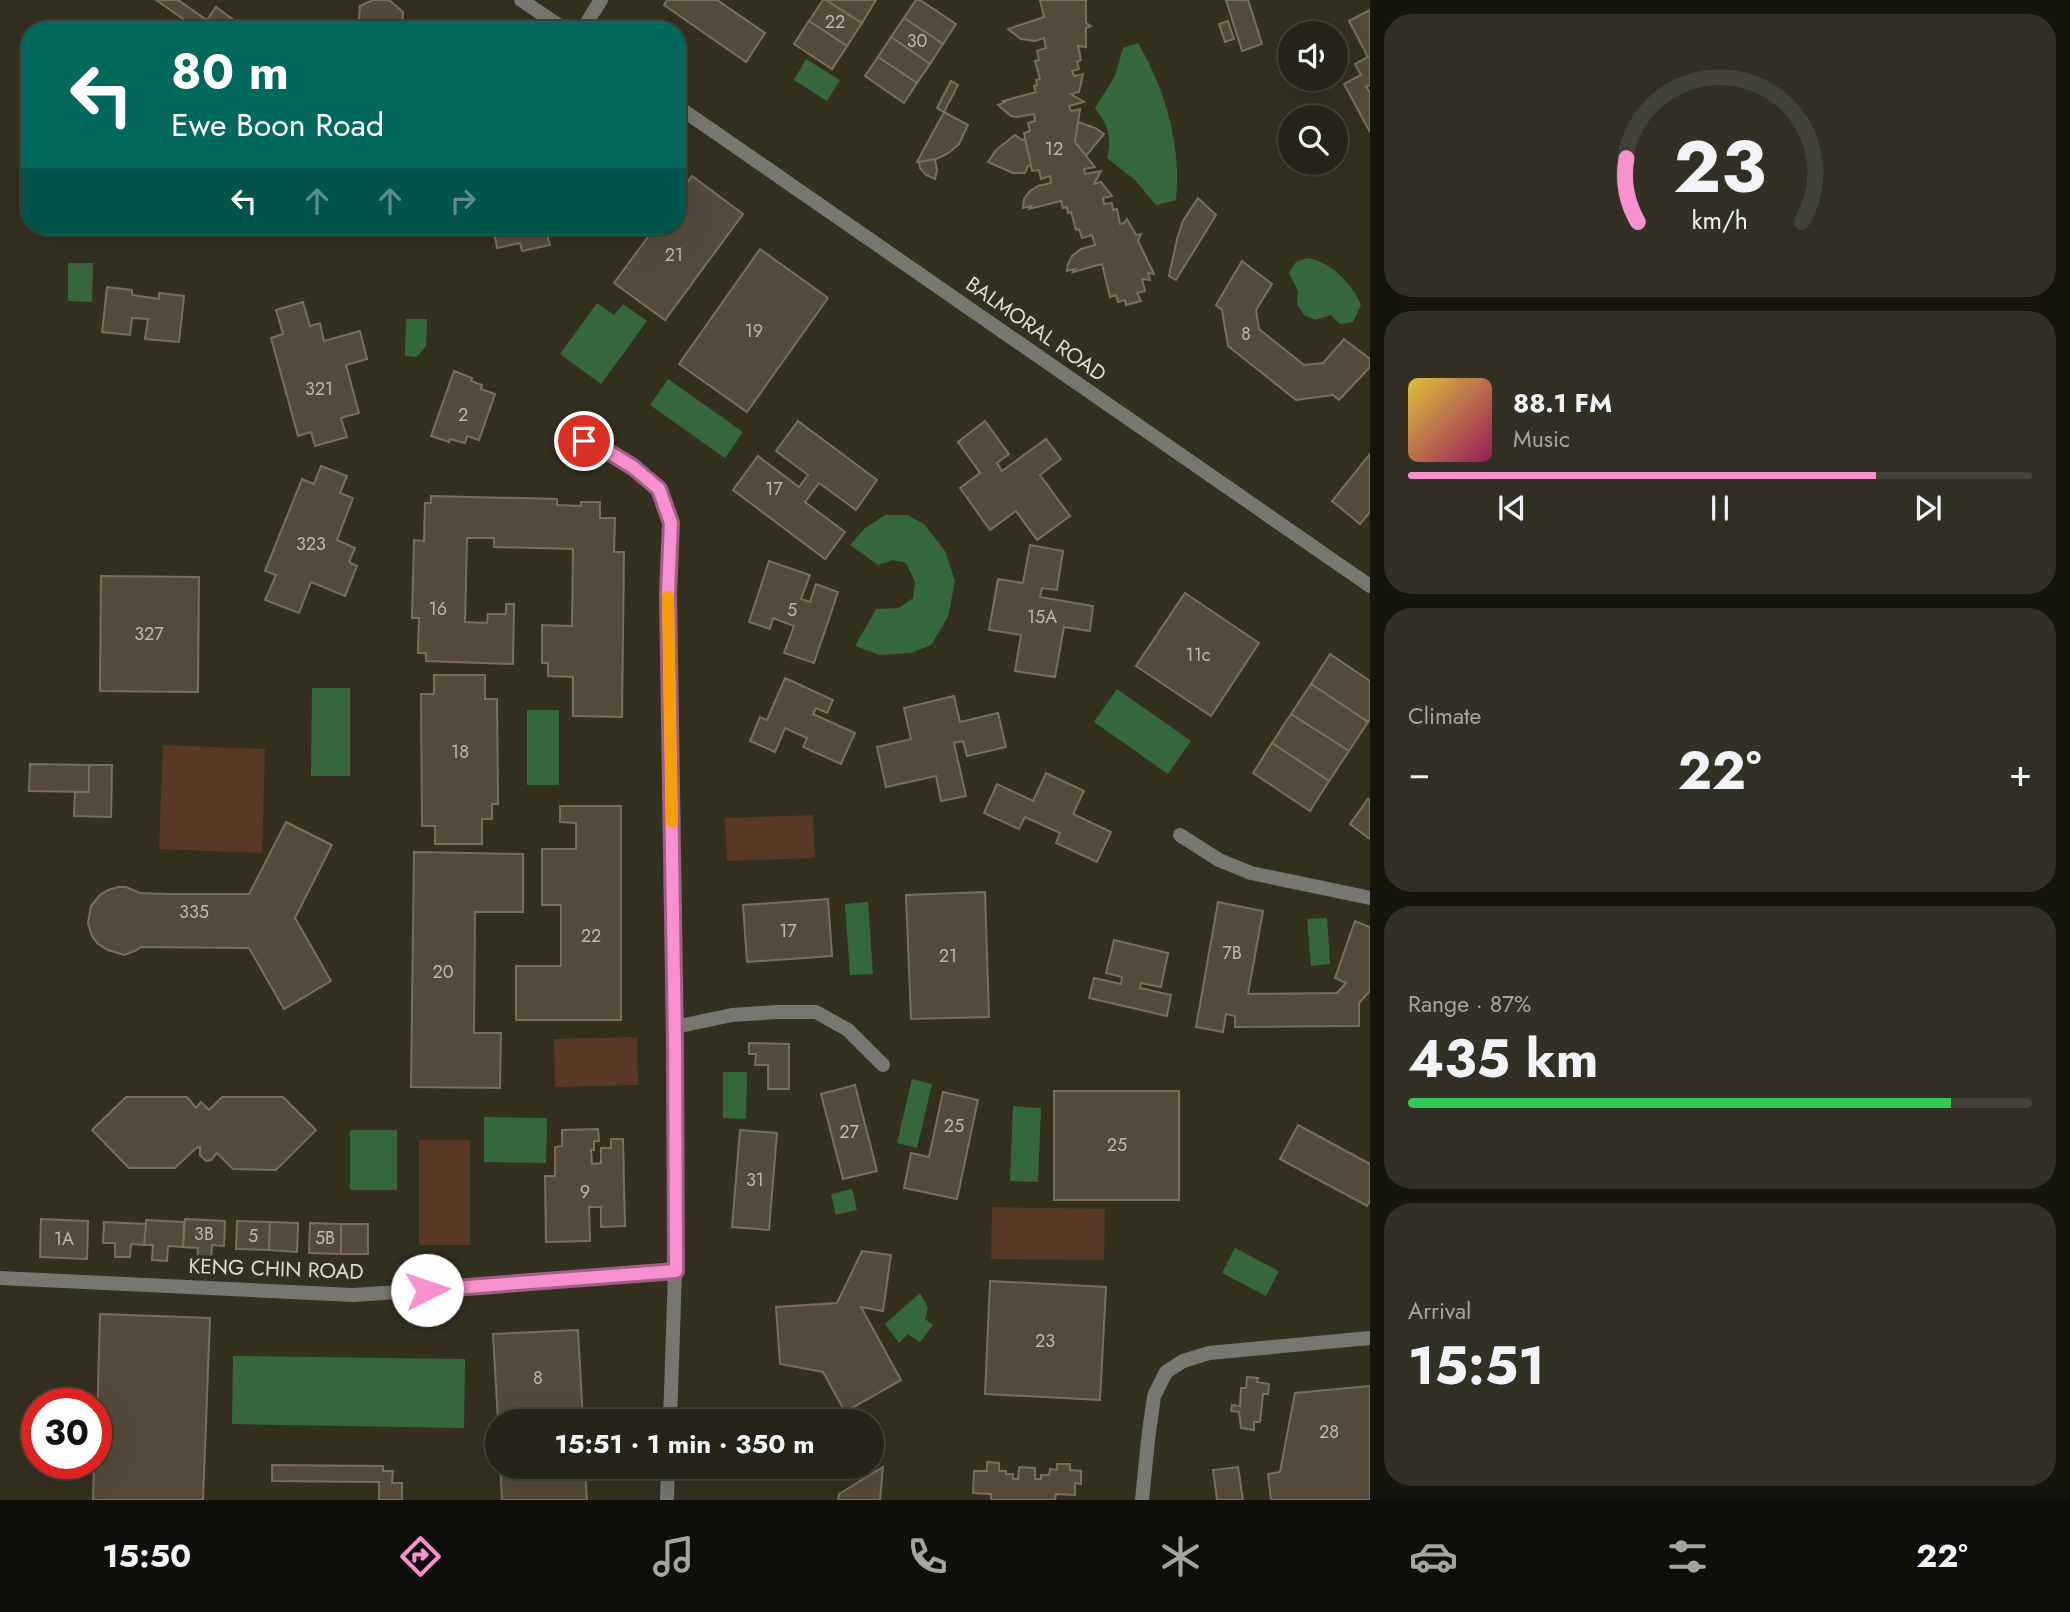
<!DOCTYPE html>
<html lang="en">
<head>
<meta charset="utf-8">
<style>
	:root { --surface:#262418; --page:#323025; --text:#f1f3f6; --muted:#a4a4a2; --line:#424137; --accent:#f790ce }
	body { margin:0; font-family:Jost,sans-serif; background:var(--page); color:var(--text); height:100vh; display:flex; flex-direction:column; font-size:26px; white-space:nowrap }
	* { box-sizing:border-box; margin:0 }
	p { font-size:23px; color:var(--muted) }
	.icon { flex:none; width:38px; height:38px; fill:none; stroke:currentColor; stroke-width:2; stroke-linecap:round; stroke-linejoin:round }
	.map { position:relative; flex:1; overflow:hidden }
	.panel { display:flex; flex-direction:column; gap:14px; padding:14px; background:#15140d; width:700px }
	.panel>* { flex:none }
	.hud { position:absolute; left:21px; top:21px; width:665px; height:214px; border-radius:28px; box-shadow:0 7px 28px #0002,0 0 0 2px var(--line); background:#00695c; color:#fff; overflow:hidden }
	.tools { position:absolute; left:1278px; top:21px; display:grid; gap:14px }
	.tools a { display:grid; place-items:center; width:70px; height:70px; border-radius:50%; background:var(--surface); box-shadow:0 7px 28px #0002,0 0 0 2px var(--line); font-size:35px }
	.speed { position:absolute; left:21px; top:1388px; display:flex; gap:14px; font-size:35px; font-weight:700; text-align:center }
	.speed>* { display:grid; place-content:center; width:91px; height:91px; border-radius:50%; background:var(--surface); box-shadow:0 7px 28px #0002,0 0 0 2px var(--line); line-height:1 }
	.speed .limit { border:10px solid #d22; background:#fff; color:#111 }
	.pin { position:absolute; display:grid; place-items:center; width:60px; height:60px; color:#fff; margin:-30px; border:4px solid #fff; border-radius:50%; box-shadow:0 2px 7px #0007 }
	.me { position:absolute; width:77px; margin:-38px; rotate:86deg; stroke-linejoin:round; filter:drop-shadow(0 0 5px #0008) }
	.turn { display:flex; align-items:center; gap:24px; height:147px; padding:0 35px; font-size:32px }
	.turn .icon { width:91px; height:91px; stroke-width:2.5 }
	.turn b { display:block; font-size:49px; line-height:60px }
	.lanes { display:flex; align-items:center; height:66px; padding:0 35px; background:#0003; justify-content:center; gap:35px; direction:ltr }
	.lanes .off { opacity:.35 }
	.big { font-size:52px; font-weight:700; line-height:1.1 }
	.panel .tile { flex:1; display:flex; flex-direction:column; justify-content:center; gap:10px; min-width:0; padding:0 24px; border-radius:28px; background:var(--page) }
	.panel .dial { align-items:center; gap:0 }
	.dial svg { height:182px; overflow:visible; fill:none; stroke:var(--line); stroke-width:7; stroke-linecap:round; text-anchor:middle }
	.dial text { fill:var(--text); stroke:none }
	.song { display:flex; align-items:center; gap:21px }
	.cover { width:84px; height:84px; border-radius:10px; background:linear-gradient(135deg,hsl(50 70% 55%),hsl(330 70% 35%)) }
	.played { height:7px; border-radius:4px; background:linear-gradient(90deg,var(--accent) 75%,var(--line) 75%) }
	.keys { display:flex; justify-content:space-around; direction:ltr }
	.heat { display:flex; justify-content:space-between; align-items:center; font-size:38px; direction:ltr }
	.charge { height:10px; border-radius:5px; background:linear-gradient(90deg,#34c759 87%,var(--line) 0) }
	.trip { position:absolute; left:485px; top:1409px; width:399px; height:70px; border-radius:35px; background:var(--surface); box-shadow:0 7px 28px #0002,0 0 0 2px var(--line); font-weight:700; line-height:70px; text-align:center }
	.tab-bar { display:flex; height:112px; justify-content:space-around; align-items:center; background:#0f0e0a; color:var(--muted) }
	.tab-bar .icon { width:49px; height:49px }
	.tab-bar .current { color:var(--accent) }
	.tab-bar b { font-size:32px; color:var(--text) }
	main { display:flex; flex:1; min-height:0 }
	.map>svg:first-child { display:block }
</style>
</head>
<body>
<main>
<div class="map">
<svg width="1370" height="1500" viewBox="0 0 1370 1500">
	<rect width="100%" height="100%" fill="#333020"/>
	<g fill="#583822">
		<polygon points="163,745 265,749 262,853 159,849"/>
		<polygon points="813,815 815,858 727,861 725,818"/>
		<polygon points="637,1037 638,1085 555,1087 554,1039"/>
		<rect x="419" y="1140" width="51" height="105"/>
		<polygon points="992,1207 1105,1209 1104,1260 991,1259"/>
	</g>
	<g fill="#35673b">
		<path d="M1138,43C1165,89 1182,146 1176,200L1156,205L1135,180L1107,158C1112,138 1108,124 1095,108L1115,76L1123,48Z"/>
		<polygon points="806,59 840,80 827,101 794,80"/>
		<path d="M1307,258C1330,261 1353,284 1361,305L1353,322L1340,324L1331,315L1315,320L1304,315L1297,305L1298,291L1289,273L1296,262Z"/>
		<polygon points="68,263 93,263 92,302 68,301"/>
		<polygon points="597,303 614,315 623,304 647,321 601,384 560,354"/>
		<polygon points="406,319 427,319 426,346 417,357 405,356"/>
		<polygon points="668,379 743,432 725,458 650,405"/>
		<polygon points="885,515 908,515 925,525 945,551 955,581 948,617 931,645 911,653 880,655 855,646 876,609 899,608 913,598 915,582 906,563 893,560 878,565 850,545 864,529"/>
		<polygon points="312,688 350,688 350,776 311,776"/>
		<polygon points="1117,689 1191,741 1168,774 1094,722"/>
		<rect x="527" y="710" width="32" height="75"/>
		<polygon points="868,902 873,974 850,975 845,904"/>
		<polygon points="1327,918 1330,964 1311,966 1307,919"/>
		<polygon points="723,1072 747,1072 746,1119 723,1118"/>
		<polygon points="912,1079 932,1084 917,1148 897,1143"/>
		<polygon points="1013,1106 1041,1108 1038,1182 1010,1181"/>
		<polygon points="484,1117 547,1118 546,1163 484,1162"/>
		<rect x="350" y="1130" width="47" height="60"/>
		<polygon points="852,1189 857,1210 836,1215 831,1194"/>
		<polygon points="1235,1248 1279,1271 1266,1296 1222,1273"/>
		<polygon points="920,1293 928,1308 925,1319 933,1325 920,1342 908,1334 899,1343 885,1324"/>
		<polygon points="233,1356 465,1359 464,1428 232,1424"/>
	</g>
	<g fill="#544a3c" stroke="#786e5e" stroke-width="2">
		<polygon points="156,0 178,0 207,20 216,7 235,21 228,30 180,30 186,21"/>
		<polygon points="373,0 389,0 403,12 402,30 358,30 360,6"/>
		<polygon points="667,0 717,0 765,33 746,62 664,5"/>
		<polygon points="823,0 826,0 862,23 847,46 809,21"/>
		<polygon points="826,0 876,0 862,23"/>
		<polygon points="916,0 920,0 956,24 943,44 904,18"/>
		<polygon points="1040,0 1086,0 1086,23 1091,26 1086,28 1086,47 1078,46 1081,60 1077,62 1079,69 1072,71 1074,76 1083,74 1079,92 1071,94 1084,102 1069,106 1071,111 1080,109 1075,142 1095,167 1084,169 1085,174 1101,171 1094,184 1101,182 1112,196 1103,198 1104,204 1112,203 1113,210 1117,209 1120,224 1124,223 1127,219 1136,235 1141,234 1138,241 1154,274 1148,273 1150,280 1142,279 1145,291 1137,293 1141,301 1126,305 1125,300 1118,302 1116,295 1110,297 1102,264 1073,272 1075,269 1067,271 1068,264 1072,256 1081,249 1095,245 1092,235 1082,238 1079,229 1076,230 1071,212 1068,213 1067,207 1063,208 1061,201 1029,209 1031,206 1023,208 1024,199 1030,191 1038,186 1051,183 1050,176 1041,179 1039,170 1032,171 1024,133 1030,131 1028,123 1035,121 1034,114 1017,117 1011,116 998,105 1005,102 1003,101 1036,92 1034,86 1037,85 1036,80 1040,79 1035,61 1039,60 1037,51 1046,48 1044,38 1035,41 1021,39 1008,29 1044,17"/>
		<polygon points="1226,0 1248,0 1262,44 1242,51"/>
		<polygon points="1370,10 1370,85 1366,87 1370,93 1370,132 1344,84 1361,75 1355,64 1368,57 1349,21"/>
		<polygon points="904,18 943,44 930,64 891,37"/>
		<polygon points="809,21 847,46 832,69 794,44"/>
		<polygon points="1228,21 1234,39 1225,42 1219,24"/>
		<polygon points="891,37 930,64 917,83 878,57"/>
		<polygon points="878,57 917,83 904,103 865,76"/>
		<polygon points="951,81 958,85 944,112 937,108"/>
		<polygon points="944,112 968,125 959,144 947,154 930,162 917,162"/>
		<polygon points="1078,122 1095,128 1104,134 1086,156 1075,142"/>
		<polygon points="1015,135 1022,140 1025,139 1031,165 1028,166 1025,173 1013,173 988,162 996,150"/>
		<polygon points="935,159 937,170 935,179 926,175 920,168 919,162"/>
		<polygon points="1303,163 1324,163 1326,168 1308,175"/>
		<polygon points="692,176 743,214 665,320 614,283 656,226 677,226 677,197"/>
		<polygon points="1198,198 1216,215 1176,280 1169,276 1177,239 1183,221"/>
		<polygon points="149,226 202,226 202,235 149,233"/>
		<polygon points="481,226 545,226 550,245 522,251 520,243 497,248 494,231 482,233"/>
		<polygon points="760,249 828,298 747,412 679,364"/>
		<polygon points="1242,261 1272,284 1256,310 1259,329 1304,365 1323,363 1344,339 1370,359 1370,367 1339,400 1333,395 1296,400 1228,346 1222,310 1216,305"/>
		<polygon points="107,287 132,290 132,295 159,299 159,293 184,296 179,342 145,339 148,319 132,318 130,335 102,332"/>
		<polygon points="303,302 310,326 320,323 324,341 360,331 367,359 346,365 359,413 341,418 347,437 315,446 311,432 298,436 271,338 283,334 276,310"/>
		<polygon points="454,371 472,378 471,381 482,385 481,389 495,394 479,440 467,436 465,443 450,439 449,442 431,436"/>
		<polygon points="798,421 877,480 856,510 819,483 805,502 845,532 825,559 733,490 758,456 799,487 808,475 776,451"/>
		<polygon points="985,421 1009,454 997,463 1002,471 1046,439 1061,459 1040,475 1070,516 1037,540 1016,511 990,530 960,488 980,473 958,442"/>
		<polygon points="1370,454 1370,512 1360,524 1332,501"/>
		<polygon points="321,466 347,476 340,493 353,498 337,540 355,548 349,562 357,566 345,596 311,582 299,613 265,600 276,575 265,571 302,479 314,484"/>
		<polygon points="431,496 557,499 557,505 581,506 581,502 600,502 600,518 615,518 614,552 624,552 622,717 573,716 573,677 548,676 548,663 542,663 542,625 572,626 573,549 494,547 494,538 467,538 465,622 487,623 488,614 506,614 506,604 514,604 513,664 426,661 426,653 418,653 419,618 412,618 414,540 424,541 425,503 431,503"/>
		<polygon points="1030,545 1063,551 1057,590 1042,588 1040,597 1093,606 1090,631 1064,627 1055,677 1015,671 1021,635 989,630 998,579 1023,583"/>
		<polygon points="769,561 810,575 801,599 810,602 816,584 838,592 814,663 784,653 794,626 773,618 770,629 749,622"/>
		<polygon points="101,576 199,577 198,692 100,691"/>
		<polygon points="1185,593 1259,643 1211,716 1136,666"/>
		<polygon points="1330,654 1370,681 1370,719 1368,722 1311,684"/>
		<polygon points="434,675 485,675 485,699 497,699 498,804 492,804 492,819 482,819 482,844 435,844 435,826 422,826 421,694 434,694"/>
		<polygon points="785,678 833,700 827,713 816,708 813,714 855,733 841,764 803,747 807,738 785,728 775,752 750,741 760,717 767,720"/>
		<polygon points="1311,684 1368,722 1349,751 1291,714"/>
		<polygon points="954,696 960,722 998,713 1006,747 967,756 963,741 954,743 966,796 941,801 936,776 886,787 877,747 911,739 904,708"/>
		<polygon points="1291,714 1349,751 1329,781 1272,743"/>
		<polygon points="1272,743 1329,781 1310,811 1253,773"/>
		<polygon points="30,764 89,765 89,792 29,791"/>
		<polygon points="89,765 112,765 111,817 74,816 75,792 89,792"/>
		<polygon points="1046,773 1084,791 1073,814 1111,832 1097,862 1056,843 1060,833 1025,817 1019,829 984,813 997,784 1033,801"/>
		<polygon points="1368,799 1370,801 1370,839 1350,824"/>
		<polygon points="560,806 621,806 621,1020 516,1020 516,966 561,966 561,905 542,905 542,849 576,849 576,823 560,822"/>
		<polygon points="286,822 332,845 295,918 331,981 284,1009 249,948 141,947 135,951 124,955 108,950 98,944 92,936 88,923 91,906 100,895 108,890 118,887 126,887 140,893 168,894 249,894"/>
		<polygon points="414,852 523,854 523,912 475,912 474,1033 501,1033 500,1088 411,1087"/>
		<polygon points="985,892 989,1017 911,1019 906,895"/>
		<polygon points="828,899 832,956 747,962 743,905"/>
		<polygon points="1218,902 1263,911 1248,994 1337,993 1346,983 1335,978 1355,921 1370,927 1370,991 1359,1003 1359,1026 1235,1027 1235,1016 1226,1014 1223,1032 1196,1027"/>
		<polygon points="1114,940 1168,953 1161,987 1141,983 1140,988 1171,995 1167,1016 1089,998 1094,978 1121,984 1122,977 1106,973"/>
		<polygon points="749,1043 789,1044 789,1089 768,1089 768,1065 755,1065 756,1054 749,1054"/>
		<polygon points="855,1085 877,1171 843,1179 821,1094"/>
		<rect x="1054" y="1091" width="125" height="109"/>
		<polygon points="943,1092 978,1100 957,1199 904,1188 911,1153 929,1157"/>
		<polygon points="126,1097 187,1097 196,1108 201,1102 209,1110 222,1097 283,1097 316,1130 276,1170 233,1169 217,1153 211,1160 206,1161 200,1155 200,1147 196,1148 175,1168 129,1168 92,1130"/>
		<polygon points="1298,1125 1370,1164 1370,1201 1367,1206 1280,1159"/>
		<polygon points="598,1129 599,1141 594,1141 594,1150 591,1150 592,1164 601,1163 601,1148 611,1148 611,1139 623,1139 625,1226 601,1227 601,1207 589,1207 590,1241 546,1242 545,1176 555,1176 555,1147 562,1146 562,1130"/>
		<polygon points="740,1130 777,1133 769,1230 732,1227"/>
		<polygon points="41,1219 88,1221 87,1259 40,1257"/>
		<polygon points="185,1219 225,1221 224,1246 212,1245 211,1262 197,1262 198,1248 183,1247"/>
		<polygon points="146,1220 184,1222 183,1247 168,1246 167,1261 152,1260 153,1245 144,1245"/>
		<polygon points="237,1221 270,1222 269,1250 236,1249"/>
		<polygon points="104,1222 146,1224 144,1245 131,1244 130,1257 115,1257 115,1243 103,1243"/>
		<polygon points="270,1222 298,1223 297,1252 269,1250"/>
		<polygon points="310,1223 341,1224 341,1254 309,1253"/>
		<rect x="341" y="1224" width="27" height="30"/>
		<polygon points="862,1251 891,1255 883,1311 861,1307 901,1380 845,1412 823,1372 780,1364 776,1307 837,1303"/>
		<polygon points="990,1281 1106,1287 1100,1400 985,1394"/>
		<polygon points="100,1314 210,1318 203,1500 93,1500 94,1463 96,1463"/>
		<polygon points="578,1330 583,1421 498,1421 493,1334"/>
		<polygon points="1247,1377 1258,1378 1257,1382 1269,1384 1268,1394 1263,1394 1260,1422 1254,1422 1254,1430 1241,1428 1239,1412 1231,1411 1232,1405 1240,1406 1241,1388 1246,1388"/>
		<polygon points="1370,1386 1370,1500 1271,1500 1268,1474 1280,1472 1295,1393"/>
		<polygon points="987,1462 999,1463 999,1471 1006,1471 1006,1474 1013,1474 1013,1479 1018,1479 1019,1467 1035,1468 1035,1479 1041,1479 1041,1475 1049,1475 1050,1469 1057,1470 1057,1464 1070,1464 1070,1470 1081,1471 1081,1484 1075,1483 1075,1495 1056,1494 1055,1500 991,1500 991,1494 973,1493 974,1471 987,1471"/>
		<polygon points="272,1465 383,1466 383,1471 393,1471 392,1483 402,1483 402,1500 379,1500 379,1482 272,1481"/>
		<polygon points="500,1466 585,1466 587,1500 502,1500"/>
		<polygon points="883,1467 880,1500 838,1500 839,1494"/>
		<polygon points="1238,1467 1243,1500 1217,1500 1213,1470"/>
	</g>
	<g fill="none" stroke-linecap="round" stroke-linejoin="round">
		<g stroke="#757770" stroke-width="14">
			<polyline points="582,30 601,0"/>
			<polyline points="584,441 607,451 633,467 659,490 671,523 668,593 675,1043 675,1271 670,1421"/>
			<polyline points="1180,835 1219,860 1251,873 1370,898"/>
			<polyline points="675,1027 732,1015 777,1012 816,1012 848,1030 883,1065"/>
			<polyline points="0,1278 353,1295 491,1286 675,1271"/>
			<polyline points="667,1500 668,1466"/>
			<polyline points="1142,1500 1148,1440 1154,1396 1166,1372 1183,1361 1209,1353 1370,1338"/>
		</g>
		<g stroke="#757770" stroke-width="14">
			<polyline points="521,0 566,30"/>
			<polyline points="677,106 1370,586"/>
		</g>
	</g>
	<g fill="none" stroke-linecap="round" stroke-linejoin="round">
		<defs>
			<polyline id="route" points="427,1290 676,1271 675,1043 668,593 671,523 659,489 633,467 607,451 584,441"/>
		</defs>
		<use href="#route" stroke="#a15e86" stroke-width="18"/>
		<use href="#route" stroke="#f790ce" stroke-width="12"/>
		<polyline stroke="#f59e0b" stroke-width="12" points="668,597 672,822"/>
	</g>
	<g text-anchor="middle" dominant-baseline="central" stroke-width="7" stroke-linejoin="round" paint-order="stroke">
		<g font-size="18" fill="#bcb8ad">
			<text x="835" y="22">22</text>
			<text x="917" y="41">30</text>
			<text x="1054" y="149">12</text>
			<text x="674" y="255">21</text>
			<text x="754" y="331">19</text>
			<text x="1246" y="334">8</text>
			<text x="319" y="389">321</text>
			<text x="463" y="415">2</text>
			<text x="774" y="489">17</text>
			<text x="311" y="544">323</text>
			<text x="438" y="609">16</text>
			<text x="792" y="610">5</text>
			<text x="1042" y="617">15A</text>
			<text x="149" y="634">327</text>
			<text x="1198" y="655">11c</text>
			<text x="460" y="752">18</text>
			<text x="194" y="912">335</text>
			<text x="788" y="931">17</text>
			<text x="591" y="936">22</text>
			<text x="1232" y="953">7B</text>
			<text x="948" y="956">21</text>
			<text x="443" y="972">20</text>
			<text x="954" y="1126">25</text>
			<text x="849" y="1132">27</text>
			<text x="1117" y="1145">25</text>
			<text x="755" y="1180">31</text>
			<text x="585" y="1192">9</text>
			<text x="204" y="1234">3B</text>
			<text x="253" y="1236">5</text>
			<text x="325" y="1238">5B</text>
			<text x="64" y="1239">1A</text>
			<text x="1045" y="1341">23</text>
			<text x="538" y="1378">8</text>
			<text x="1329" y="1432">28</text>
		</g>
		<g font-size="21" fill="#deddd3" stroke="#333020">
			<text transform="translate(1036 329) rotate(35)">BALMORAL ROAD</text>
			<text transform="translate(276 1269) rotate(2)">KENG CHIN ROAD</text>
		</g>
	</g>
</svg>
<div class="tools">
<a><svg class="icon" aria-label="sound" viewBox="0 0 24 24"><path d="M4 9h4l5-4v14l-5-4H4zM17 9q2 3 0 6"/></svg></a>
<a><svg class="icon" aria-label="search" viewBox="0 0 24 24"><circle cx="10" cy="10" r="6"/><path d="M15 15l6 6"/></svg></a>
</div>
<div class="speed"><div class="limit">30</div></div>
<div class="pin" style="left:584px;top:441px;background:#d93025"><svg class="icon" aria-label="arrive" viewBox="0 0 24 24"><path d="M6 21V4h12l-3 4 3 4H6"/></svg></div>
<svg class="me" style="left:427px;top:1290px" viewBox="-20 -20 40 40"><circle r="19" fill="#fff"/><path d="M0-13L10 11 0 6-10 11z" fill="#f790ce"/></svg>
<div class="trip">15:51 · 1 min · 350 m</div>
<div class="hud">
<div class="turn"><svg class="icon" aria-label="left" viewBox="0 0 24 24"><path d="M17 20v-9H6M10 6l-5 5 5 5"/></svg><div><b>80 m</b>Ewe Boon Road</div></div>
<div class="lanes"><svg class="icon" aria-label="left" viewBox="0 0 24 24"><path d="M17 20v-9H6M10 6l-5 5 5 5"/></svg><svg class="icon off" aria-label="ahead" viewBox="0 0 24 24"><path d="M12 20V5M6 11l6-6 6 6"/></svg><svg class="icon off" aria-label="ahead" viewBox="0 0 24 24"><path d="M12 20V5M6 11l6-6 6 6"/></svg><svg class="icon off" aria-label="right" viewBox="0 0 24 24"><path d="M7 20v-9h11M14 6l5 5-5 5"/></svg></div>
</div>
</div>
<section class="panel">
<div class="tile dial"><svg viewBox="0 0 100 80">
<path d="M14 69A42 42 0 1 1 86 69"/>
<path d="M14 69A42 42 0 0 1 9 41" stroke="#f790ce"/>
<text x="50" y="56" font-size="32" font-weight="700">23</text>
<text x="50" y="72" font-size="11">km/h</text>
</svg></div>
<div class="tile">
<div class="song"><i class="cover"></i><div><b>88.1 FM</b><p>Music</p></div></div>
<div class="played"></div>
<div class="keys"><svg class="icon" aria-label="previous" viewBox="0 0 24 24"><path d="M18 5L8 12l10 7zM5 5v14"/></svg><svg class="icon" aria-label="pause" viewBox="0 0 24 24"><path d="M8 5v14M16 5v14"/></svg><svg class="icon" aria-label="next" viewBox="0 0 24 24"><path d="M6 5l10 7-10 7zM19 5v14"/></svg></div>
</div>
<div class="tile"><p>Climate</p>
<div class="heat"><a>−</a><b class="big">22°</b><a>+</a></div>
</div>
<div class="tile"><p>Range · 87%</p><b class="big">435 km</b><div class="charge"></div></div>
<div class="tile"><p>Arrival</p><b class="big">15:51</b></div>
</section>
</main>
<nav class="tab-bar">
<b>15:50</b>
<svg class="icon current" aria-label="directions" viewBox="0 0 24 24"><path d="M12 3l9 9-9 9-9-9zM9 14v-3h6M13 9l2 2-2 2"/></svg>
<svg class="icon" aria-label="music" viewBox="0 0 24 24"><path d="M9 18V5l10-2v13"/><circle cx="6" cy="18" r="3"/><circle cx="16" cy="16" r="3"/></svg>
<svg class="icon" aria-label="phone" viewBox="0 0 24 24"><path d="M5 4h4l2 5-3 2q2 4 5 5l2-3 5 2v4C11 20 4 13 5 4z"/></svg>
<svg class="icon" aria-label="climate" viewBox="0 0 24 24"><path d="M12 3v18M4 7l16 10M4 17L20 7"/></svg>
<svg class="icon" aria-label="car" viewBox="0 0 24 24"><path d="M5 17H2v-5l4-1 3-4h7l3 4 3 1v5h-3M9 17h6M6 11h13"/><circle cx="7" cy="17" r="2"/><circle cx="17" cy="17" r="2"/></svg>
<svg class="icon" aria-label="filters" viewBox="0 0 24 24"><path d="M4 7h16M4 17h16"/><circle cx="9" cy="7" r="2"/><circle cx="15" cy="17" r="2"/></svg>
<b>22°</b>
</nav>
</body>
</html>
